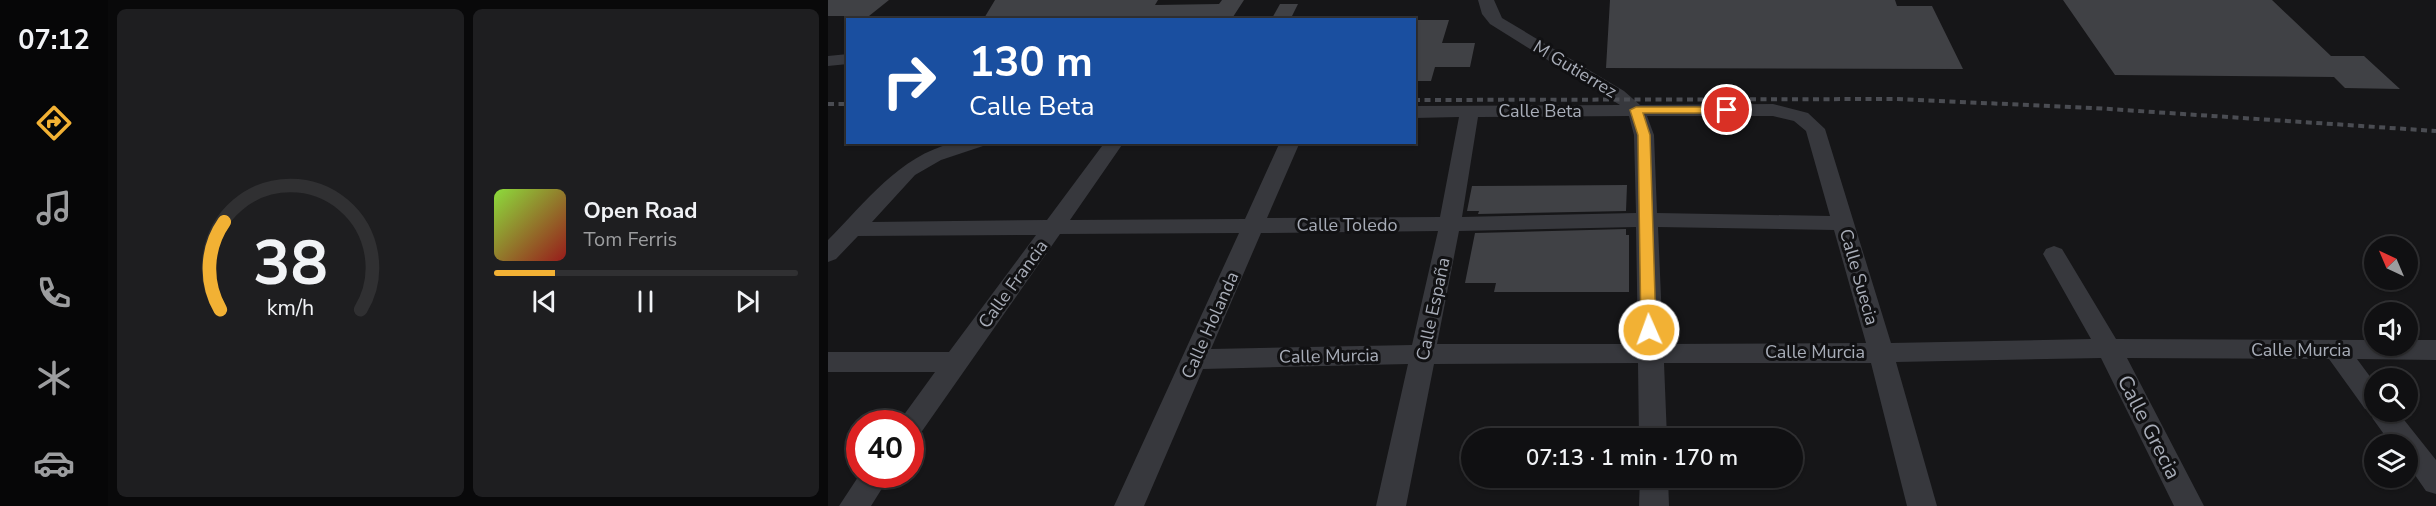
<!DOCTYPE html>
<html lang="en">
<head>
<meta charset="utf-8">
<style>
	:root { --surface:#101012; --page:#1e1e20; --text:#f1f3f6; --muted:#9c9d9f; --line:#303032; --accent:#f2b134 }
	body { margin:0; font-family:"Nunito Sans",sans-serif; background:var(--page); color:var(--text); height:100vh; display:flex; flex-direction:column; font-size:22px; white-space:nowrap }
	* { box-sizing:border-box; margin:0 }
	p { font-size:20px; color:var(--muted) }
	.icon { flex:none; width:33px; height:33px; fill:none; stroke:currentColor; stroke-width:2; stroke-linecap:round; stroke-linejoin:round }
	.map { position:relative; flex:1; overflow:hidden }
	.side { display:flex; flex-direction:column; gap:9px; padding:9px; background:#09090a; width:720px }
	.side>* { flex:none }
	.top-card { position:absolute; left:18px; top:18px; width:570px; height:126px; border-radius:0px; box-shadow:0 2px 4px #0004,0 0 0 2px var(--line); background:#1a4fa0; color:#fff; overflow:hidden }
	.needle { width:39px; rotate:316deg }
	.fabs { position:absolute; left:1536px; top:236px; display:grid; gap:12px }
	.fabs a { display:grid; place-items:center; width:54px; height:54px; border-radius:50%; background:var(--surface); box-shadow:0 2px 4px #0004,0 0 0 2px var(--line); font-size:30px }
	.speed { position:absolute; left:18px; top:410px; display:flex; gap:12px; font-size:30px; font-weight:700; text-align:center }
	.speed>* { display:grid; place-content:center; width:78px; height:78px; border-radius:50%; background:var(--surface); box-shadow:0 2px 4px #0004,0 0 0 2px var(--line); line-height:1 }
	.speed .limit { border:9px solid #d22; background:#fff; color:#111 }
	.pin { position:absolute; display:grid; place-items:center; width:51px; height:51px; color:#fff; margin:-26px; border:3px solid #fff; border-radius:50%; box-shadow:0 2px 6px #0007 }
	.me { position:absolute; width:66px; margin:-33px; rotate:358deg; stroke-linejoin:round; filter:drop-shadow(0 0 4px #0008) }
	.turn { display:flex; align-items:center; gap:21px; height:126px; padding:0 24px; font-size:27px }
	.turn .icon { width:78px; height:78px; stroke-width:2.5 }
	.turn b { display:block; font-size:42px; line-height:51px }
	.side .card { flex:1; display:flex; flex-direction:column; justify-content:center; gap:9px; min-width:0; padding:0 21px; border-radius:9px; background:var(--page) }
	.side .dial { align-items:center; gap:0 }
	.dial svg { height:156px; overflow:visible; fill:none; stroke:var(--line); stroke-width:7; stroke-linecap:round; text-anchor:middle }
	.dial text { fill:var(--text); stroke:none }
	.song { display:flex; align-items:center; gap:18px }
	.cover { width:72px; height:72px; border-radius:9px; background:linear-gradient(135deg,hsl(90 70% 55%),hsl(0 70% 35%)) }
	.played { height:6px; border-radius:3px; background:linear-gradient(90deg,var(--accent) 20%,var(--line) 20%) }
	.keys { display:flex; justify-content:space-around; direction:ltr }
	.side .tiles { flex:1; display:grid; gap:9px; grid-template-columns:repeat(2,1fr) }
	.trip { position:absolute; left:633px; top:428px; width:342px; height:60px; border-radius:30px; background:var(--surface); box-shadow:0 2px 4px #0004,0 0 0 2px var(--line); font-weight:600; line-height:60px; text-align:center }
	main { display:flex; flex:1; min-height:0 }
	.dock { display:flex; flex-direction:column; width:108px; justify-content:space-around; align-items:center; background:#060607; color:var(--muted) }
	.dock .icon { width:42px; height:42px }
	.dock .active { color:var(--accent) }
	.dock b { font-size:27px; color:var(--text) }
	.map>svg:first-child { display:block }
</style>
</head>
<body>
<main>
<nav class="dock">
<b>07:12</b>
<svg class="icon active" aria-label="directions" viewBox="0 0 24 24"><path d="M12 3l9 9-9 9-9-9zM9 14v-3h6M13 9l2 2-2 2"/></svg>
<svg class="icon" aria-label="music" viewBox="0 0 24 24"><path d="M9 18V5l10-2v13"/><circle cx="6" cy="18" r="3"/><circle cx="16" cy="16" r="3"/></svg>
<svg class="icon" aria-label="phone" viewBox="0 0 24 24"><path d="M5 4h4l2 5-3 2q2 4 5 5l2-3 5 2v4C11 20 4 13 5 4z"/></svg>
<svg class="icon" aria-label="climate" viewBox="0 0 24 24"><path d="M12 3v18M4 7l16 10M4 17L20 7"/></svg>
<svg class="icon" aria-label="car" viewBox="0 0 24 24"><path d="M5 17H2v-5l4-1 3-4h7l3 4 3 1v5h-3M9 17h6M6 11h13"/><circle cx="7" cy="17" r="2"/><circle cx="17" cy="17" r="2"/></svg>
</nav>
<section class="side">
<div class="tiles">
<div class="card dial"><svg viewBox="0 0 100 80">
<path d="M14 69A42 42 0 1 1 86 69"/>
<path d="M14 69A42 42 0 0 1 16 24" stroke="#f2b134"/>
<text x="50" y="56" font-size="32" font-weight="700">38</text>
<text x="50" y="72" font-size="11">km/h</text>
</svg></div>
<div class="card">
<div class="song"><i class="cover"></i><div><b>Open Road</b><p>Tom Ferris</p></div></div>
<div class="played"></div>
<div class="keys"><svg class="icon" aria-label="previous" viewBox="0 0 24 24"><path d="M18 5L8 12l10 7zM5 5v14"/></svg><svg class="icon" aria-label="pause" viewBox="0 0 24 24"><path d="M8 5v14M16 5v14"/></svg><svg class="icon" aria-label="next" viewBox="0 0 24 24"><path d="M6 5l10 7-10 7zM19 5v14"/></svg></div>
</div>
</div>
</section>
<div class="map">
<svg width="1608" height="506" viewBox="0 0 1608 506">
	<rect width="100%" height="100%" fill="#161618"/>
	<g fill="#404145">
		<polygon points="0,0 61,0 41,16 0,16"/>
		<polygon points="167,0 330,0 327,5 391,4 394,0 416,0 403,20 155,20"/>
		<polygon points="782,0 1067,0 1069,6 1104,6 1135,69 778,68"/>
		<polygon points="1235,0 1444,0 1503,56 1536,56 1572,89 1517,88 1506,77 1287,75"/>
		<polygon points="452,4 470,4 462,20 443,20"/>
		<polygon points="586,20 621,20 614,43 647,43 642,67 607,67 603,81 586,81"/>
		<polygon points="799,185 798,211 650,214 651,211 639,211 644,186"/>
		<polygon points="798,229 798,235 801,235 801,292 666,292 668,283 637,283 647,233"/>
	</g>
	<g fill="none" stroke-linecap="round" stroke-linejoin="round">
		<g fill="#37383d" fill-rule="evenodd">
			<path d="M650,0H666L674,18L796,91L812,105L945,104L980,113L997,129L1063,343L1263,339L1215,254L1218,249L1226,246L1234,249L1288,339L1546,340V345H1580V340H1608V360L1529,359L1546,382V411H1569L1608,460V494L1598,491L1580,465V444H1563L1545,419L1541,410L1537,409L1501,359L1299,358L1376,506H1346L1273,358L1068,362L1109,506H1079L1043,363H836L839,438H811L810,363L606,364L578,506H548L580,364L375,369L316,506H286L411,233L232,234L92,434L82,437V423H70L107,372H0V352H121L208,235L30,236L8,259L0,262V240C37,203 71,156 125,143C135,141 147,142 157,142L155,146L113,160L87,175L44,222L219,220L277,142H296L242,220L417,219L452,142H472L439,218L612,217L631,117L586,118V106L792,105L662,24L654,14ZM801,116L806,135L808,213L634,217L650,117ZM819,116H945L966,121L978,131L1002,216L829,213L826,135ZM808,227L810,344H609L631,231ZM830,227L1006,230L1038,343L835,344ZM610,231L584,345L383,349L433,233Z"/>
			<polygon points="20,54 20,64 0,66 0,56"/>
			<polygon points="32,474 63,474 43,506 11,506"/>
			<polygon points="812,477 840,477 841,506 811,506"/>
		</g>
		<g stroke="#4a4c52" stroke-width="4" stroke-dasharray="6 4.5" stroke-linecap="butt">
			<polyline points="586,100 1067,99 1266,108 1608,131"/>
			<polyline points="0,104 20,104"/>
		</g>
	</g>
	<polygon fill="#f2b134" stroke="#9d7322" stroke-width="1.5" points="808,107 899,107 905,110 899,113 815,113 822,135 828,330 826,334 816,334 813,330 810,135 802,110"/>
	<g text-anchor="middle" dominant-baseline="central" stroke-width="6" stroke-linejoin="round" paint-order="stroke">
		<g font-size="18" fill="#a8adb8" stroke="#111113">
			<text transform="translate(747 69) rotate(31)">M Gutierrez</text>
			<text x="712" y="111">Calle Beta</text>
			<text x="519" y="225">Calle Toledo</text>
			<text transform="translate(1031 277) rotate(74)">Calle Suecia</text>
			<text transform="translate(185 284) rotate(-54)">Calle Francia</text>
			<text transform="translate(605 309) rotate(-78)">Calle España</text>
			<text transform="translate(382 325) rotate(-66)">Calle Holanda</text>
			<text x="1473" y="350">Calle Murcia</text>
			<text x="987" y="352">Calle Murcia</text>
			<text transform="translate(501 356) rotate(-1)">Calle Murcia</text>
		</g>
		<g font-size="21" fill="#a8adb8" stroke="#111113">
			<text transform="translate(1321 427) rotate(63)">Calle Grecia</text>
		</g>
	</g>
</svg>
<div class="fabs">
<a><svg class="needle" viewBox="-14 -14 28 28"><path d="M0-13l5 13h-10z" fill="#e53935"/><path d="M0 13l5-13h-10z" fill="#9c9d9f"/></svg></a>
<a><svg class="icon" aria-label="sound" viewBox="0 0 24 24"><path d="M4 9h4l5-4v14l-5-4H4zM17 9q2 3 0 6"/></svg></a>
<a><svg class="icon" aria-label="search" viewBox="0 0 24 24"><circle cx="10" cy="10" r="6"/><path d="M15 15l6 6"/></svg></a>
<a><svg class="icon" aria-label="layers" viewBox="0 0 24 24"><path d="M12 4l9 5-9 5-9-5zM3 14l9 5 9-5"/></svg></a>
</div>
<div class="speed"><div class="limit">40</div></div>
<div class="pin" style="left:899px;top:110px;background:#d93025"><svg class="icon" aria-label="arrive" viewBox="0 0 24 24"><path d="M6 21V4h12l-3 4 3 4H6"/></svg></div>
<svg class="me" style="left:821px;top:330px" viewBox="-20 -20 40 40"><circle r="17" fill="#f2b134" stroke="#fff" stroke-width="3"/><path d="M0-11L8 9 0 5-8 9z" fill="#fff"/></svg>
<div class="trip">07:13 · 1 min · 170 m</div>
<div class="top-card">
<div class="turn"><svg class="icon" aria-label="right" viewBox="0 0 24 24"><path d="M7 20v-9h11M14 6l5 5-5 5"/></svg><div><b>130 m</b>Calle Beta</div></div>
</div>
</div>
</main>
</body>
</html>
